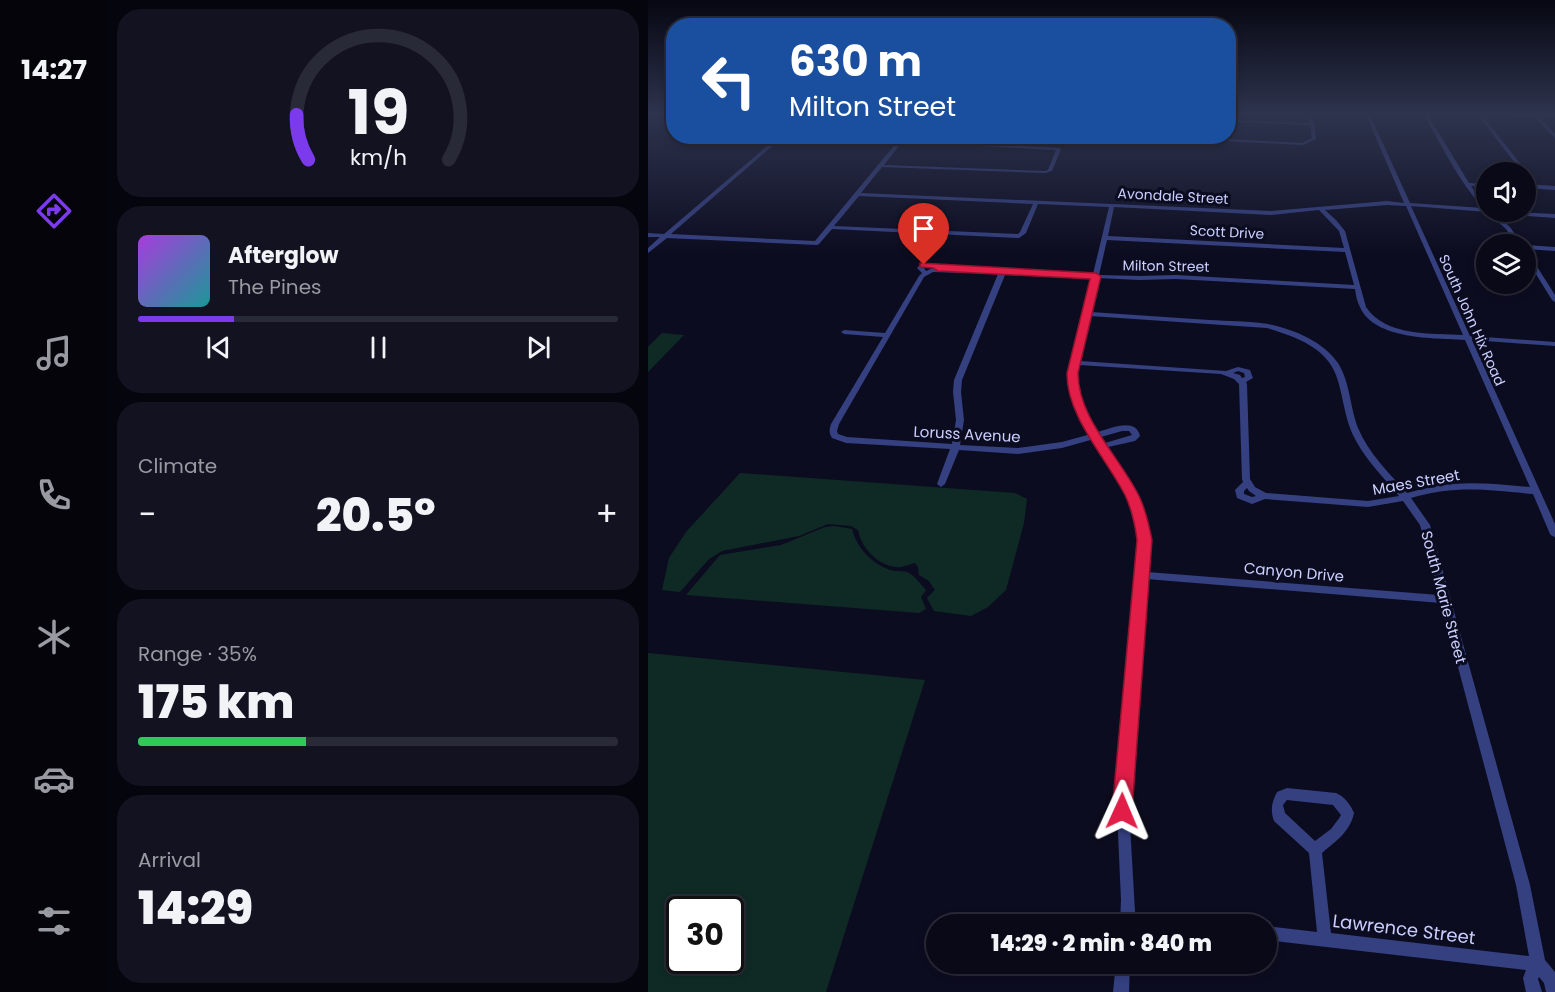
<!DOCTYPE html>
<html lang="en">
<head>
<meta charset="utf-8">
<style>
	:root { --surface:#090918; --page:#121221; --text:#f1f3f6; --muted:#999aa2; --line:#292a37; --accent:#7c3aed }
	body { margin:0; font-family:Poppins,sans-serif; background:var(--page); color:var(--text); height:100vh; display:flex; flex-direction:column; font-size:22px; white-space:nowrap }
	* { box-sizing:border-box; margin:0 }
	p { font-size:20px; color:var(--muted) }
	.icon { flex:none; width:33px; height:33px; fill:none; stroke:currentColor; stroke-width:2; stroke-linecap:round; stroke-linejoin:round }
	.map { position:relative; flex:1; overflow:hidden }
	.details { display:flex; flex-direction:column; gap:9px; padding:9px; background:#05050d; width:540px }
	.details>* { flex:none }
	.banner { position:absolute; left:18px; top:18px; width:570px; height:126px; border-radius:24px; box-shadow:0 3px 9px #0003,0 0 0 2px var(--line); background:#1a4fa0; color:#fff; overflow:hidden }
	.tools { position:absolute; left:828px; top:162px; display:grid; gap:12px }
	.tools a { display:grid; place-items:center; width:60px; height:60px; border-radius:50%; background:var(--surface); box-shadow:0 3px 9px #0003,0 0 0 2px var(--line); font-size:30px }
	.speed { position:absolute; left:18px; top:896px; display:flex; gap:12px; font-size:30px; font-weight:700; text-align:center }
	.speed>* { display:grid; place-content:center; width:78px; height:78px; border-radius:50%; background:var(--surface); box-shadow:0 3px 9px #0003,0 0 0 2px var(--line); line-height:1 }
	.speed .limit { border:3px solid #111; border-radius:9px; background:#fff; color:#111 }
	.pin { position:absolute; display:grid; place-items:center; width:51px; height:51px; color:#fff; margin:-62px -26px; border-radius:50% 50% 50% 0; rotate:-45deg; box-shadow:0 0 6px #0007 }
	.pin .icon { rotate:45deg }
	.me { position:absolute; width:66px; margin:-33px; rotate:1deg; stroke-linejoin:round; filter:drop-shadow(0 0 4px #0008) }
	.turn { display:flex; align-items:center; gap:21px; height:126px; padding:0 24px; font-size:27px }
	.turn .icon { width:78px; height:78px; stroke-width:2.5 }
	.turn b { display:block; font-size:42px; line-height:51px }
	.big { font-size:45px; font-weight:800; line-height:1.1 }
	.details .card { flex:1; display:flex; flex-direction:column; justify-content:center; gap:9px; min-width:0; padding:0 21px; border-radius:24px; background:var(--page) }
	.details .dial { align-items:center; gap:0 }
	.dial svg { height:156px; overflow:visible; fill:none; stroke:var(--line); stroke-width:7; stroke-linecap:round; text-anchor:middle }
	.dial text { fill:var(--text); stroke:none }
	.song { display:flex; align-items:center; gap:18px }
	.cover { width:72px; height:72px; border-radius:9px; background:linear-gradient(135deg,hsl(280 70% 55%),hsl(180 70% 35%)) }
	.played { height:6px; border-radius:3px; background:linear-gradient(90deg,var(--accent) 20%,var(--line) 20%) }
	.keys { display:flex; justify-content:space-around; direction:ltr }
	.heat { display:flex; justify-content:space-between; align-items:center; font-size:33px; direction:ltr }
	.charge { height:9px; border-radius:4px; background:linear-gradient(90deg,#34c759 35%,var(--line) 0) }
	.trip { position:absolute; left:278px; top:914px; width:351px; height:60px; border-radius:30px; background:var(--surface); box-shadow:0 3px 9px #0003,0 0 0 2px var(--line); font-weight:800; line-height:60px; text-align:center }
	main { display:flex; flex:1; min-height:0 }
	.tabs { display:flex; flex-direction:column; width:108px; justify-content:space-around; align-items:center; background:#04040a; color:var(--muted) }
	.tabs .icon { width:42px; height:42px }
	.tabs .selected { color:var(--accent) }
	.tabs b { font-size:27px; color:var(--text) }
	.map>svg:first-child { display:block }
</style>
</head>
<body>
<main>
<nav class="tabs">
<b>14:27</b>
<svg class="icon selected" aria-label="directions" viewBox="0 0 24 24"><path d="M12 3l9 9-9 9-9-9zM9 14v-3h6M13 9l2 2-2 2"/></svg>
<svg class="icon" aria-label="music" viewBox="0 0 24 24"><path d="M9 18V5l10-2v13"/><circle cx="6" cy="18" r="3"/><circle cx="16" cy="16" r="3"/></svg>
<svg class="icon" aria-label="phone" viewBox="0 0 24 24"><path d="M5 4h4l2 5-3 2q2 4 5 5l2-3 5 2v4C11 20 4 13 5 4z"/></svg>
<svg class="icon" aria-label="climate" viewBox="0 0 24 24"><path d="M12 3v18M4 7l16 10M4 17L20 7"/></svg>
<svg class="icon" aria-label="car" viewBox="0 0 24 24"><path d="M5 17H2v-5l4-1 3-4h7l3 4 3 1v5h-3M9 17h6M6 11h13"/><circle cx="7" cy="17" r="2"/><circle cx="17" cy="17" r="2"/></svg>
<svg class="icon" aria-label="filters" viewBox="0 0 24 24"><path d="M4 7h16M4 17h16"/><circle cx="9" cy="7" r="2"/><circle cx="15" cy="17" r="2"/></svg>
</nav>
<section class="details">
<div class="card dial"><svg viewBox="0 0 100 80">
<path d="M14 69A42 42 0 1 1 86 69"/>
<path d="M14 69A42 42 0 0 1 8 46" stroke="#7c3aed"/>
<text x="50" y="56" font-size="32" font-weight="700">19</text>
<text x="50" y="72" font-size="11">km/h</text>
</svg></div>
<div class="card">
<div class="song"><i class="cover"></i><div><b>Afterglow</b><p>The Pines</p></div></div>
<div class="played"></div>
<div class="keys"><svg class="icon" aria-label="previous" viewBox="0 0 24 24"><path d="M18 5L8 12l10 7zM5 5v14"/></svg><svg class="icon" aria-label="pause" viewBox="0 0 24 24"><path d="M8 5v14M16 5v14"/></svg><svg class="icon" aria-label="next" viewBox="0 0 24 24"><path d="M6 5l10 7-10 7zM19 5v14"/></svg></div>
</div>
<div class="card"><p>Climate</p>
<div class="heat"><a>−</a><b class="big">20.5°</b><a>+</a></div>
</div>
<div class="card"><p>Range · 35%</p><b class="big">175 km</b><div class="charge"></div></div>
<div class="card"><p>Arrival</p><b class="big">14:29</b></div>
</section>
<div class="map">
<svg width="907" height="992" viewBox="0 0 907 992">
	<rect width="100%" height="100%" fill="#0c0c20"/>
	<g fill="#0f2a24" fill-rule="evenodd">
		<polygon points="14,333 36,335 0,372 0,347"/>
		<path d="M92,473L367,493L379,499L376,523L358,590L340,607L323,616L286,611L279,598L287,590L281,581L271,575L270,567L267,563C262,564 254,568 248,567C229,565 213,547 210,530L203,526L180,524L151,536L74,551L61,559L32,592L14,590L21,558L38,532Z"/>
		<path d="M186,526L204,529C209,548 223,563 242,570C248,572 256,570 261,573C268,577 273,585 278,590L273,597L278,609L271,613L38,595L72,555L133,545L177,527Z"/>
		<path d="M0,653L277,680L178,992H0ZM32,909H82V960H32Z"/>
	</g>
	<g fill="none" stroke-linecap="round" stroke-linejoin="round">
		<g fill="#354081" fill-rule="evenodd">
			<polygon points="661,115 665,115 666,123 668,124 666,125 668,139 655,145 482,136 524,136 654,143 664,138 662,125 580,122 580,120 662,123"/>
			<path d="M718,115H722L762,203L835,208C811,182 794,146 776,115H780L821,183L838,184V187L823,186L829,195L838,205L839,212L763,206L822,336L907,342V346L824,340L907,524V537L904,536L902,534L885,494C839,490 808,485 763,498L782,525L882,885L897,960L907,972V992H898L896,983L891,977L890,979L894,992H878L875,978L878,970L618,940V926L669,932L661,853L626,821C622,809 624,802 629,792L639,788L688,793C696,796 703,805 706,813C702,832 688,841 674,853L683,933L881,956L868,885L793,603L498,579L480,789L487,912L534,917L539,919L541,924H472L473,900L468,789L491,552C490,507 469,475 446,439L414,448L370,454L311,450L297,484L293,487L289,484L302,449L198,443L184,438C181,433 181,430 183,424L235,337L196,334L193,332L196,330L237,333L271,276L274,273L269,268C275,261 283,264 291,266V268L352,271L355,269L358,271L445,274L461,207L390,204L378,233L371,238L184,229L171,244L169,245L19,238L0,253V248L12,237H0V233L16,234L131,136H136L23,234L167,241L254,136L258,137L256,140L411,148L413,149L404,171L397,173L234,167L213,193L623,211L739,201L756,203ZM254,142L408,150L400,170L397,171L236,165ZM211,196L385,204L372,232L370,234L186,226ZM739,205L758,206L815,335C784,333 738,337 718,307L697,231L688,220L677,210ZM466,207L623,215L671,210L691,231L696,248L460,236ZM459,240L697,252L706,285L528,275L491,276L451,275ZM277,267L285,268L278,271L276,268ZM285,272L350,274L306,380L305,392L308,420L304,444L199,437L190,434L189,431L191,424L276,277ZM357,275L444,278L420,378L425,400L443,434L414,442L370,448L312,445L316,420L313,392L314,380ZM450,278L491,280L528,279L707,289C708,295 709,302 712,307C726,340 787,338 817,340L882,487C856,485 831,482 806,484C790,485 774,489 759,493C741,473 721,454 710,428C702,407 702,382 690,363C675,341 645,329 620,324C601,321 580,321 561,320C521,317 482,315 443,312ZM442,316L619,328C646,336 678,347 688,375C695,394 696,415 704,433C715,457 734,476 751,496L720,501L618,493L607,487L602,479L599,384L598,382L605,378L602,370L590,367L578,371L432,361ZM431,365L573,374L586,379L591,384L594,479L595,482L587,490L589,498L604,504L617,499L720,507L755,501L772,525L791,595L499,572C504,518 489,492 460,447L487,441L492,436C488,417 463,428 450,432C436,410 425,392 431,365ZM590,371L596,373L597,377L594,378L592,375L585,373ZM474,431H481L484,435L457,443L453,437ZM599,488L601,491L608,496L604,497L596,494V491ZM639,800L685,805L693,815L692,817L683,829L667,841L637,813L635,805Z"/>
			<polygon points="830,115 834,115 878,171 878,173 874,172"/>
			<polygon points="838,115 907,115 907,117 891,117 907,134 907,138 887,117 840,116"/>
			<polygon points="878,184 907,186 907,190 878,188"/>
			<polygon points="839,212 845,212 862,227 874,244 868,244 858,229"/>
			<polygon points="846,212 866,212 907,214 907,218 849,214"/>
			<polygon points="878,245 907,247 907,251 878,249"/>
			<polygon points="878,252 881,254 907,295 907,302 904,300 878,258"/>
			<polygon points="468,963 482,963 481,992 465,992"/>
		</g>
	</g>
	<linearGradient id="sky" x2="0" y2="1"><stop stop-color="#070712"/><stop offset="0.45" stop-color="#2e344e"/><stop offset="1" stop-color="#2e344e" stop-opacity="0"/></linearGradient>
	<rect width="907" height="254" fill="url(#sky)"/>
	<path fill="#e11d48" stroke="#92132f" stroke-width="1.5" d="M272,263L448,273L453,276L430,373C430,419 472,457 491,496C498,510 501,525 504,540L484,811L481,818L474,821L467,818L464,811L489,540C487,524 484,510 477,495C458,458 418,415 419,373L442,279L290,271L285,268L272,267Z"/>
	<g text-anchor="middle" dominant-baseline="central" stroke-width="6" stroke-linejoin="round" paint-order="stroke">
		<g font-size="14" fill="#cbcfff" stroke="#0c0c20">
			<text transform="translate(525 196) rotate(3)">Avondale Street</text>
			<text transform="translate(579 232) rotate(3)">Scott Drive</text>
			<text transform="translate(518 266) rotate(1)">Milton Street</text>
			<text transform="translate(824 320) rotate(66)">South John Hix Road</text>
		</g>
		<g font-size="15" fill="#cbcfff" stroke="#0c0c20">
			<text transform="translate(319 434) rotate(3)">Loruss Avenue</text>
			<text transform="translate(768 482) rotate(-10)">Maes Street</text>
			<text transform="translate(646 572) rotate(5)">Canyon Drive</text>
			<text transform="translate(796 597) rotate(75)">South Marie Street</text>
		</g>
		<g font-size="18" fill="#cbcfff" stroke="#0c0c20">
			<text transform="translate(756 929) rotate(7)">Lawrence Street</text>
		</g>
	</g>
</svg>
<div class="tools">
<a><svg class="icon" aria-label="sound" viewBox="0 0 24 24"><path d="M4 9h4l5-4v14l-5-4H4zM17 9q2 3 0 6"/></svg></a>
<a><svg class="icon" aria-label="layers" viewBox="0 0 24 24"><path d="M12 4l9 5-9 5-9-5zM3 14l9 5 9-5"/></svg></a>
</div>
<div class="speed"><div class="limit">30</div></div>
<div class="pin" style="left:276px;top:265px;background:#d93025"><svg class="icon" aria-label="arrive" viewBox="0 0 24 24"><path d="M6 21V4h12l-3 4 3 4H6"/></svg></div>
<svg class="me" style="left:474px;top:811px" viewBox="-20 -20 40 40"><path d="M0-17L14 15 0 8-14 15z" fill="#e11d48" stroke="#fff" stroke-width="4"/></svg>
<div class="trip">14:29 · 2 min · 840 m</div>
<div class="banner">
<div class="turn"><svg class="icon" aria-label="left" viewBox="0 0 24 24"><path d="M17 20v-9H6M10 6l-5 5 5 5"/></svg><div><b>630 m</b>Milton Street</div></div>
</div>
</div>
</main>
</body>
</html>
